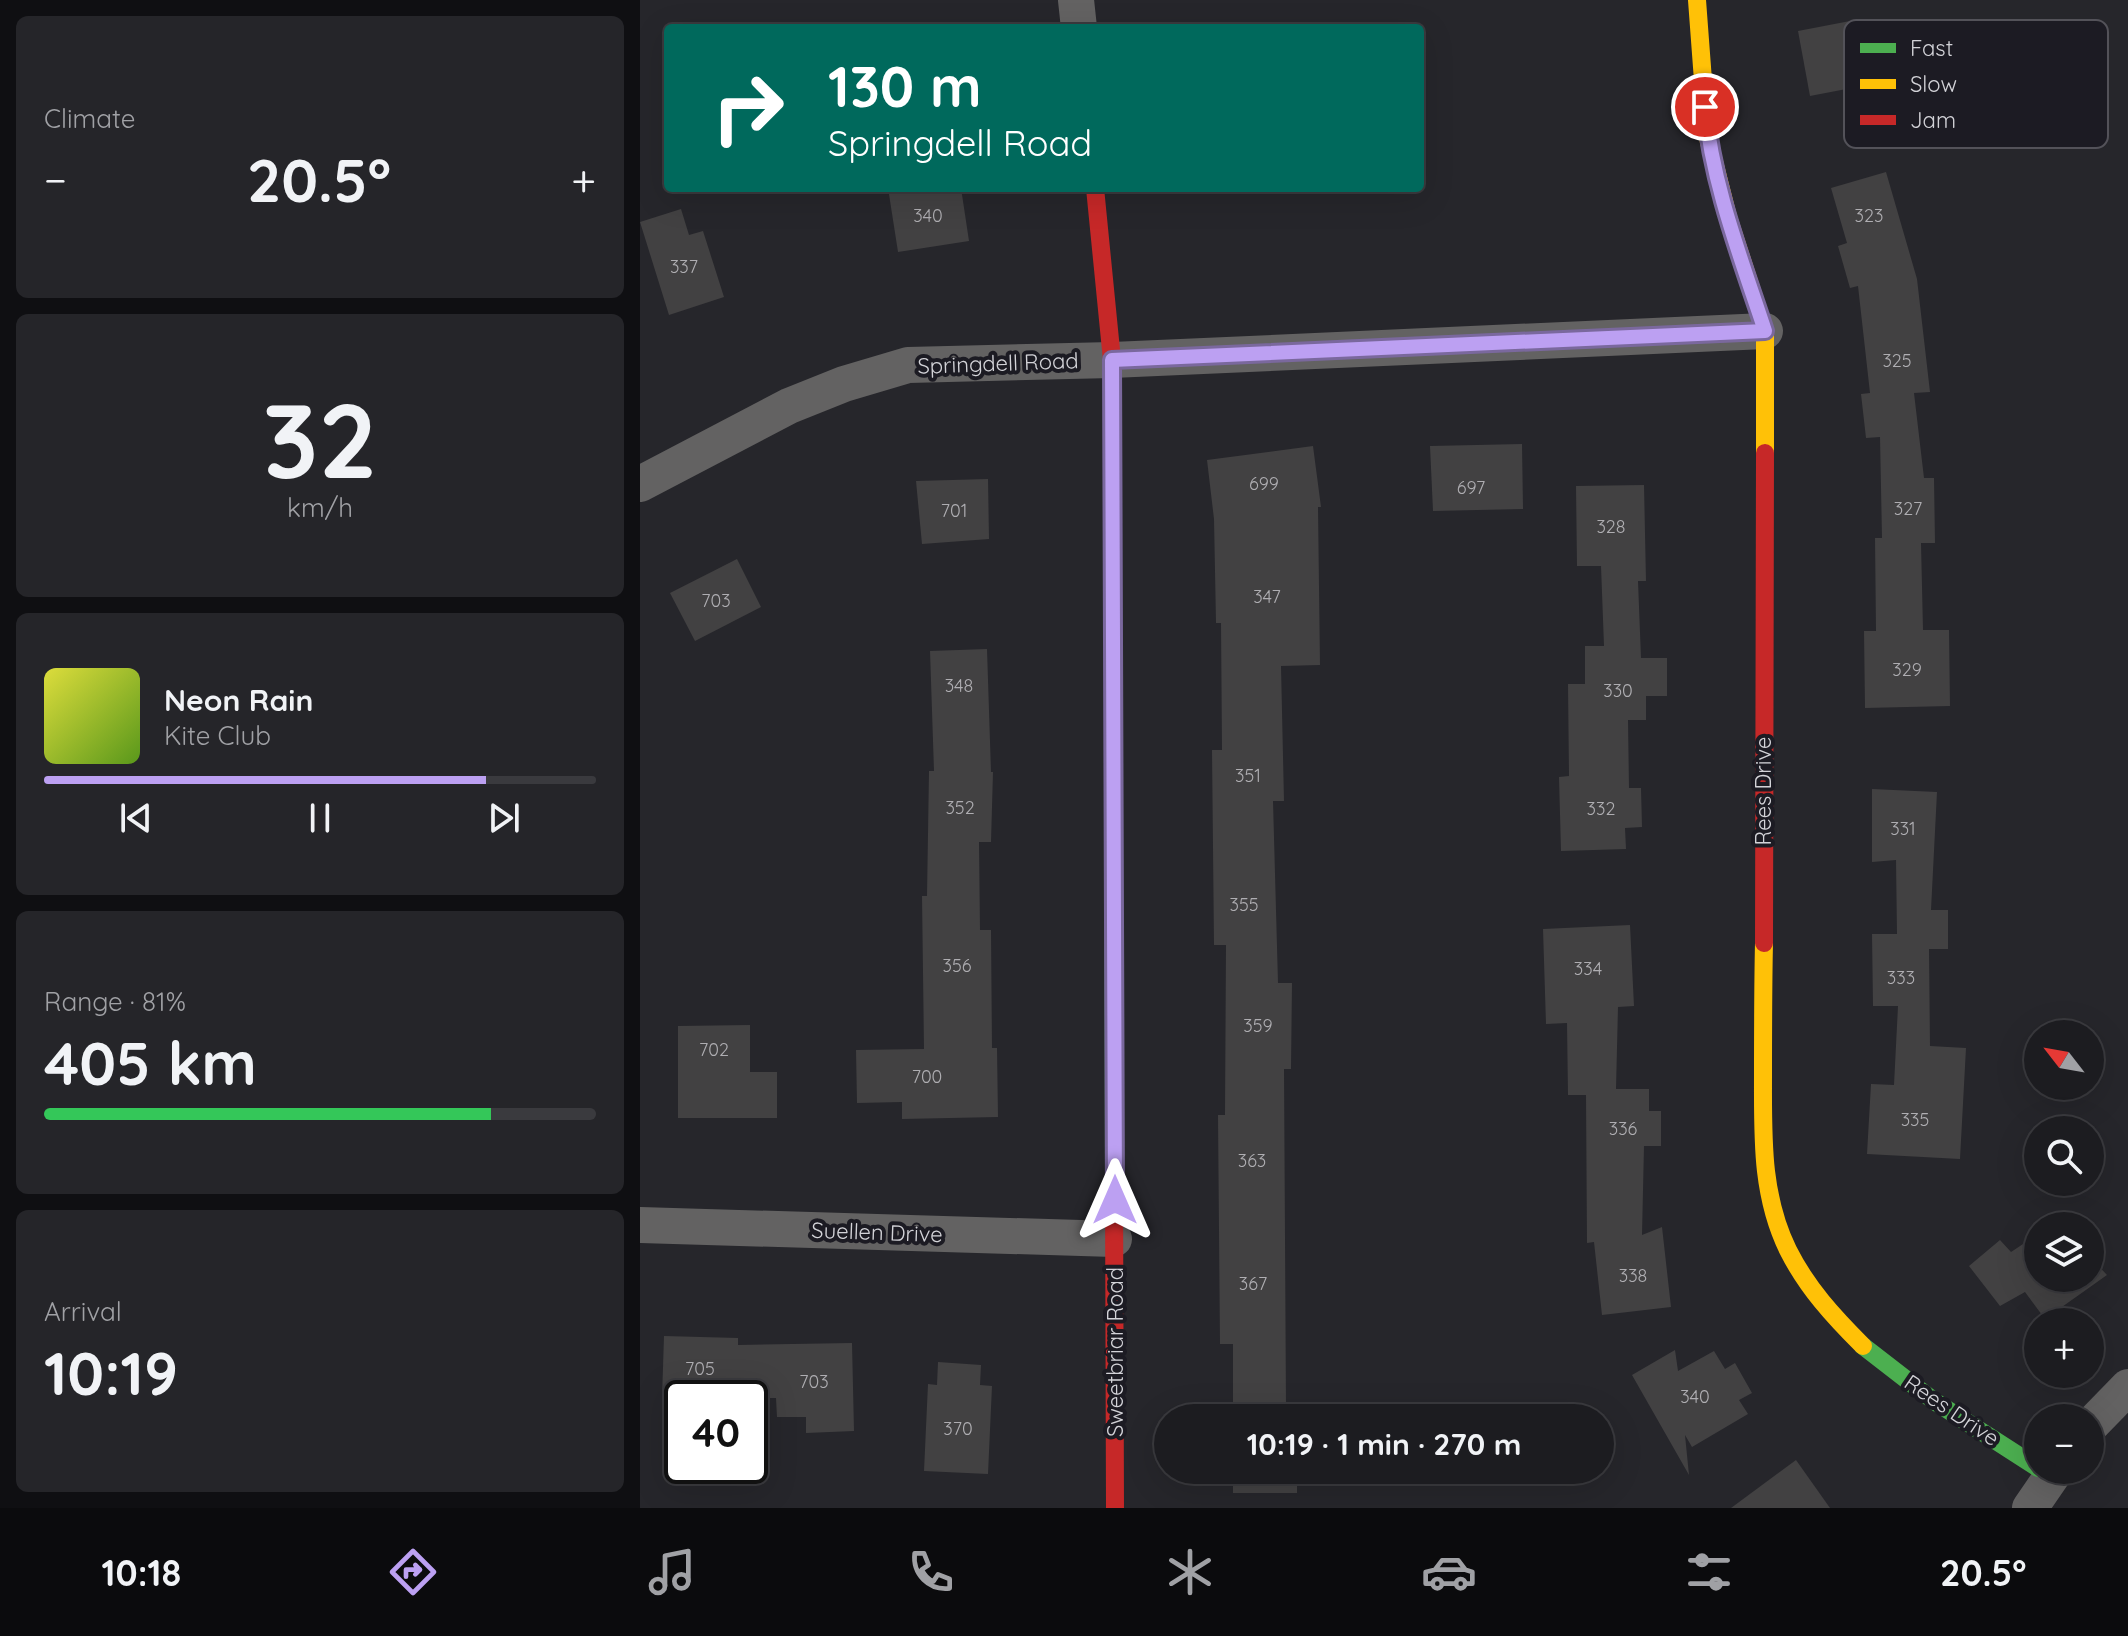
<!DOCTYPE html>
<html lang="en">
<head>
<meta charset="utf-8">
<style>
	:root { --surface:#1c1c20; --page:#252529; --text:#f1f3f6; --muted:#a0a1a5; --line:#3a3a3e; --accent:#bca0f2 }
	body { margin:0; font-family:Quicksand,sans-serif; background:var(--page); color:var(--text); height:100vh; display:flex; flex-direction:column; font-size:30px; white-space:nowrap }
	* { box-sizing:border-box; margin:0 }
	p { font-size:26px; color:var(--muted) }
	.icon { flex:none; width:44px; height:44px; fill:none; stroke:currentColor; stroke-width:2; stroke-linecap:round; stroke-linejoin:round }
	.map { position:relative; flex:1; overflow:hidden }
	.drawer { display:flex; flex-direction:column; gap:16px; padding:16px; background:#0f0f12; width:640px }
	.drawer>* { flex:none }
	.guide { position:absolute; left:24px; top:24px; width:760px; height:168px; border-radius:8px; box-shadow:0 8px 32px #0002,0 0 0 2px var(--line); background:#00695c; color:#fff; overflow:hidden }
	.needle { width:52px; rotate:301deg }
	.buttons { position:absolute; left:1384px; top:1020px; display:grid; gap:16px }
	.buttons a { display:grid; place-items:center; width:80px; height:80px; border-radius:50%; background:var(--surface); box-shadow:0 8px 32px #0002,0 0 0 2px var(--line); font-size:40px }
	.speed { position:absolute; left:24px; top:1380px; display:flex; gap:16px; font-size:40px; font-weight:700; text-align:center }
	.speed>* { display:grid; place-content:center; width:104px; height:104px; border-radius:50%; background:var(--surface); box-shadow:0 8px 32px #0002,0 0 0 2px var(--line); line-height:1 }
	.speed .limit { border:4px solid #111; border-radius:12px; background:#fff; color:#111 }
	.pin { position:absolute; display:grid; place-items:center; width:68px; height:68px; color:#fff; margin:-34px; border:4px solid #fff; border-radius:50%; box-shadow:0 2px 8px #0007 }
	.me { position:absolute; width:88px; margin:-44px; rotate:0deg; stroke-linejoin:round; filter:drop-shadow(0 0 6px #0008) }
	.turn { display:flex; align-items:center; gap:28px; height:168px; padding:0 32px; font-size:36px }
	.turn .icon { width:104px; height:104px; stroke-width:2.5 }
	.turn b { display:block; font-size:56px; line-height:68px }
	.big { font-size:60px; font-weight:800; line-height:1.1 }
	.drawer .widget { flex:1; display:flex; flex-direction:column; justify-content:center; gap:12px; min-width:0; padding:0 28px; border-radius:12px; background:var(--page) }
	.drawer .dial { align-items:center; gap:0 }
	.dial b { font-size:104px; line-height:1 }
	.song { display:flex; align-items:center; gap:24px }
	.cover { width:96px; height:96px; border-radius:12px; background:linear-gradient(135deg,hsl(60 70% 55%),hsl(90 70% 35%)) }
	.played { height:8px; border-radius:4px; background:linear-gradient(90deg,var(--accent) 80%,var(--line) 80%) }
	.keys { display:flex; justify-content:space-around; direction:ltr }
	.heat { display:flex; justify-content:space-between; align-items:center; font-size:44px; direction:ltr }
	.charge { height:12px; border-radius:6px; background:linear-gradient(90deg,#34c759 81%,var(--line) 0) }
	.trip { position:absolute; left:514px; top:1404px; width:460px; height:80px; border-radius:40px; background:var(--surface); box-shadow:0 8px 32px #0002,0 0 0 2px var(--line); font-weight:800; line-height:80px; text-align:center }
	.tab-bar { display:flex; height:128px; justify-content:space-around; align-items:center; background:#0b0b0d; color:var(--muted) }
	.tab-bar .icon { width:56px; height:56px }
	.tab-bar .on { color:var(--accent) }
	.tab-bar b { font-size:36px; color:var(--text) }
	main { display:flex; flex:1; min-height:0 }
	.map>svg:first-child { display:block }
</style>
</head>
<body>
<main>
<section class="drawer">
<div class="widget"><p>Climate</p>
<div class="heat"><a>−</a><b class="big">20.5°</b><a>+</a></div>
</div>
<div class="widget dial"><b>32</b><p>km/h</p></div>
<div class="widget">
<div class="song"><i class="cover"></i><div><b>Neon Rain</b><p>Kite Club</p></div></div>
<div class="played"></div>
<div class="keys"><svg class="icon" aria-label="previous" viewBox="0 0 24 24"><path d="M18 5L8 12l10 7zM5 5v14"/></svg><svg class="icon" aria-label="pause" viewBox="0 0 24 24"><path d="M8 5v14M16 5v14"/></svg><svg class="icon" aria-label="next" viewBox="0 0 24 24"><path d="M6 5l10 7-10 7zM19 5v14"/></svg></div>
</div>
<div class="widget"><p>Range · 81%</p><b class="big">405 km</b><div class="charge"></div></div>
<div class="widget"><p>Arrival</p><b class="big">10:19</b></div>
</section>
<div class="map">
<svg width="1488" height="1508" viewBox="0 0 1488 1508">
	<rect width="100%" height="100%" fill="#26262b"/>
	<g fill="#424142">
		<polygon points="1210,21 1222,86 1170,96 1158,31"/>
		<polygon points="1246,172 1277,279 1290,392 1274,393 1284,478 1294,478 1295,543 1281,543 1283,630 1309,630 1310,706 1225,708 1224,631 1236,631 1235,538 1242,538 1240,437 1226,438 1221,394 1230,393 1218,286 1210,288 1198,246 1207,243 1191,188"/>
		<polygon points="248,188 321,188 329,241 258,252"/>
		<polygon points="41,209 49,235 63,231 84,297 29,315 0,222"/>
		<polygon points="882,444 883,509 793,511 790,446"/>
		<polygon points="673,446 681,507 678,507 680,665 641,666 644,801 633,801 638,983 652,983 651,1069 644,1069 646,1406 657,1406 657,1418 593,1418 593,1344 580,1344 578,1115 585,1115 586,945 574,945 572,750 582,750 581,623 576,623 574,519 567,460"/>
		<polygon points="348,479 349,539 282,544 276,481"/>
		<polygon points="1004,485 1006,581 998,581 1001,658 1027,658 1027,696 1006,696 1006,720 988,720 989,788 1001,788 1002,827 985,828 986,849 921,851 919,777 929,776 928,684 945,684 945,646 964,646 961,566 937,566 936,486"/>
		<polygon points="97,559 121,607 55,641 30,593"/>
		<polygon points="347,649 351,772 353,772 351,842 339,842 340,930 351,930 352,1048 357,1048 358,1117 262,1119 262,1102 217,1103 216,1050 284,1049 282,896 287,896 289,771 294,771 290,651"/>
		<polygon points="1232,789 1297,792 1291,910 1308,910 1308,949 1289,949 1290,1046 1326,1048 1320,1159 1227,1154 1231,1084 1254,1085 1258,1006 1233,1006 1232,934 1257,934 1256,860 1232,862"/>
		<polygon points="990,925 994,1006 978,1007 976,1089 1009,1089 1009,1111 1021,1111 1021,1146 1004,1146 1002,1235 1022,1227 1031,1307 962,1315 954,1242 947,1243 946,1095 928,1095 927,1023 906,1024 903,929"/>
		<polygon points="110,1025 110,1072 137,1072 137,1118 38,1118 38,1026"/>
		<polygon points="1398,1234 1398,1278 1450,1278 1450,1257 1467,1275 1405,1319 1385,1292 1360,1306 1329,1266 1360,1240 1371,1252"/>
		<polygon points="24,1336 98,1338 98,1345 212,1343 214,1431 166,1433 166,1417 137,1417 136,1398 22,1398"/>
		<polygon points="1035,1350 1038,1371 1074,1351 1085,1369 1095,1363 1112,1393 1099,1400 1108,1414 1052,1447 1045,1435 1049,1475 992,1375"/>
		<polygon points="298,1362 341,1365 340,1385 352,1386 348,1474 284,1471 288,1384 297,1385"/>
		<polygon points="1156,1460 1190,1508 1091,1508"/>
		<rect x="593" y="1470" width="64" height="23"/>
	</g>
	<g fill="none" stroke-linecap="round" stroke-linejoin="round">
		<g stroke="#636262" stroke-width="36">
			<polyline points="436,0 439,28"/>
			<polyline points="0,484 149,406 204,384 268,365 472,360 1125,331"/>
			<polyline points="0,1225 474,1239"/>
			<polyline points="1450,1426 1488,1387"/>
			<polyline points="1390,1508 1416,1470"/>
		</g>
		<g stroke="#4caf50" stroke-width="18">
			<polyline points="473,626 474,1180"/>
			<polyline points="1223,1346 1294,1401 1398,1468"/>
		</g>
		<g stroke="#ffc107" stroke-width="18">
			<polyline points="1057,0 1067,134 1088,217 1125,331 1125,453"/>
			<path d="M1124,943C1123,988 1123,1033 1123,1077C1123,1137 1121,1195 1148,1250C1167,1288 1194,1317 1223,1346"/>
		</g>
		<g stroke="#c62828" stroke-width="18">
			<polyline points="455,188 472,360 473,626"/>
			<polyline points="1124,943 1125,453"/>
			<polyline points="474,1180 475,1508"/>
		</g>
	</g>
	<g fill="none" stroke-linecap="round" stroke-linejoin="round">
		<defs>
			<path id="route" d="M475,1200L472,360L1125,331C1101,258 1072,184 1065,107"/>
		</defs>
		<use href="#route" stroke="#7a689d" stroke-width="20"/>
		<use href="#route" stroke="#bca0f2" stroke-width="14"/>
	</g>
	<g text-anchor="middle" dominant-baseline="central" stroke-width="8" stroke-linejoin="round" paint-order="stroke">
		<g font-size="18" fill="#afaeb2">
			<text x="288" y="215">340</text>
			<text x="1229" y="215">323</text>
			<text x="44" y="266">337</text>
			<text x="1257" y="360">325</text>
			<text x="624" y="483">699</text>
			<text x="831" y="487">697</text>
			<text x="1268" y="508">327</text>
			<text x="314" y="510">701</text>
			<text x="971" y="526">328</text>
			<text x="627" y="596">347</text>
			<text x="76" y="600">703</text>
			<text x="1267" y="669">329</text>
			<text x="319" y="685">348</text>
			<text x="978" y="690">330</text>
			<text x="608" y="775">351</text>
			<text x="320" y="807">352</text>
			<text x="961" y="808">332</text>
			<text x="1263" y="828">331</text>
			<text x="604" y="904">355</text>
			<text x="317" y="965">356</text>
			<text x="948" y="968">334</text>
			<text x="1261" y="977">333</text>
			<text x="618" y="1025">359</text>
			<text x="74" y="1049">702</text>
			<text x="287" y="1076">700</text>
			<text x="1275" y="1119">335</text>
			<text x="983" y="1128">336</text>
			<text x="612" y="1160">363</text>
			<text x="993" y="1275">338</text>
			<text x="613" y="1283">367</text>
			<text x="60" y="1368">705</text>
			<text x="174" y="1381">703</text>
			<text x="1055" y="1396">340</text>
			<text x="318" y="1428">370</text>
		</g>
		<g font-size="22" fill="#d3d3d8" stroke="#1c1b23">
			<text transform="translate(358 363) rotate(-2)">Springdell Road</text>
			<text transform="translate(1123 791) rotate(-90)">Rees Drive</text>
			<text transform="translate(237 1232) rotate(2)">Suellen Drive</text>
			<text transform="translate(475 1352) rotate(-90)">Sweetbriar Road</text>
			<text transform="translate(1312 1410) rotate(34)">Rees Drive</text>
		</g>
	</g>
	<rect x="1204" y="20" width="264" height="128" rx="12" fill="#1c1b23" stroke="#535259" stroke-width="2"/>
	<rect x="1220" y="43" width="36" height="10" fill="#4caf50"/>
	<rect x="1220" y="79" width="36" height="10" fill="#ffc107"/>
	<rect x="1220" y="115" width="36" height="10" fill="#c62828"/>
	<g font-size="22" fill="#d3d3d8">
		<text x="1270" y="56">Fast</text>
		<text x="1270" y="92">Slow</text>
		<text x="1270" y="128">Jam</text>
	</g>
</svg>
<div class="buttons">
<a><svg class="needle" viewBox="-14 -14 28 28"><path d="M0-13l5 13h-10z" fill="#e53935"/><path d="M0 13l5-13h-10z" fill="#a0a1a5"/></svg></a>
<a><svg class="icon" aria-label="search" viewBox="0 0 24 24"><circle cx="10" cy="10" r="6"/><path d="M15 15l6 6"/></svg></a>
<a><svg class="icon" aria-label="layers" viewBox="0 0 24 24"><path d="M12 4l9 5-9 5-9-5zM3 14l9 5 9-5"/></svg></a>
<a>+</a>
<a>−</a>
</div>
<div class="speed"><div class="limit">40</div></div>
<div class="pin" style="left:1065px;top:107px;background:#d93025"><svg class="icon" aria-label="arrive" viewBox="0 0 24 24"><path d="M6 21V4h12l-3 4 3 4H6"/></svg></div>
<svg class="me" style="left:475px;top:1200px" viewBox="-20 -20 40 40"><path d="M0-17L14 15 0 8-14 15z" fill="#bca0f2" stroke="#fff" stroke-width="4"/></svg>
<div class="trip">10:19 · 1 min · 270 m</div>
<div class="guide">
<div class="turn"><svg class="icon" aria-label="right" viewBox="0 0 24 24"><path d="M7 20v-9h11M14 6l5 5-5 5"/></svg><div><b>130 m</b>Springdell Road</div></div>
</div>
</div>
</main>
<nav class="tab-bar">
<b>10:18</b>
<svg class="icon on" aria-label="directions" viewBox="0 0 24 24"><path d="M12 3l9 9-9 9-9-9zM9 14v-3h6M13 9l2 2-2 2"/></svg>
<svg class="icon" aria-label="music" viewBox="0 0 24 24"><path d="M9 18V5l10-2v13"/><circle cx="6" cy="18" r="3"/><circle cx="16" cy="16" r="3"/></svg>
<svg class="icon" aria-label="phone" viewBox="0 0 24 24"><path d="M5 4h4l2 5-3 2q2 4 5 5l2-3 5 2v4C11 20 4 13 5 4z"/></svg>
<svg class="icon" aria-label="climate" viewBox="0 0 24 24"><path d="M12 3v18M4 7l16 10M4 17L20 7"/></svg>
<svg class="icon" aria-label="car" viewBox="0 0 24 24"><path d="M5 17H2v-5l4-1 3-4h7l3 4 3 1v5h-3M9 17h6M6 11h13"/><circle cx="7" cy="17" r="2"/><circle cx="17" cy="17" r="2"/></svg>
<svg class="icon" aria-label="filters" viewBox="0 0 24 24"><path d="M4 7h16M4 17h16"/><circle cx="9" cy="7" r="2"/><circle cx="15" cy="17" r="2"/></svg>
<b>20.5°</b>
</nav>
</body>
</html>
